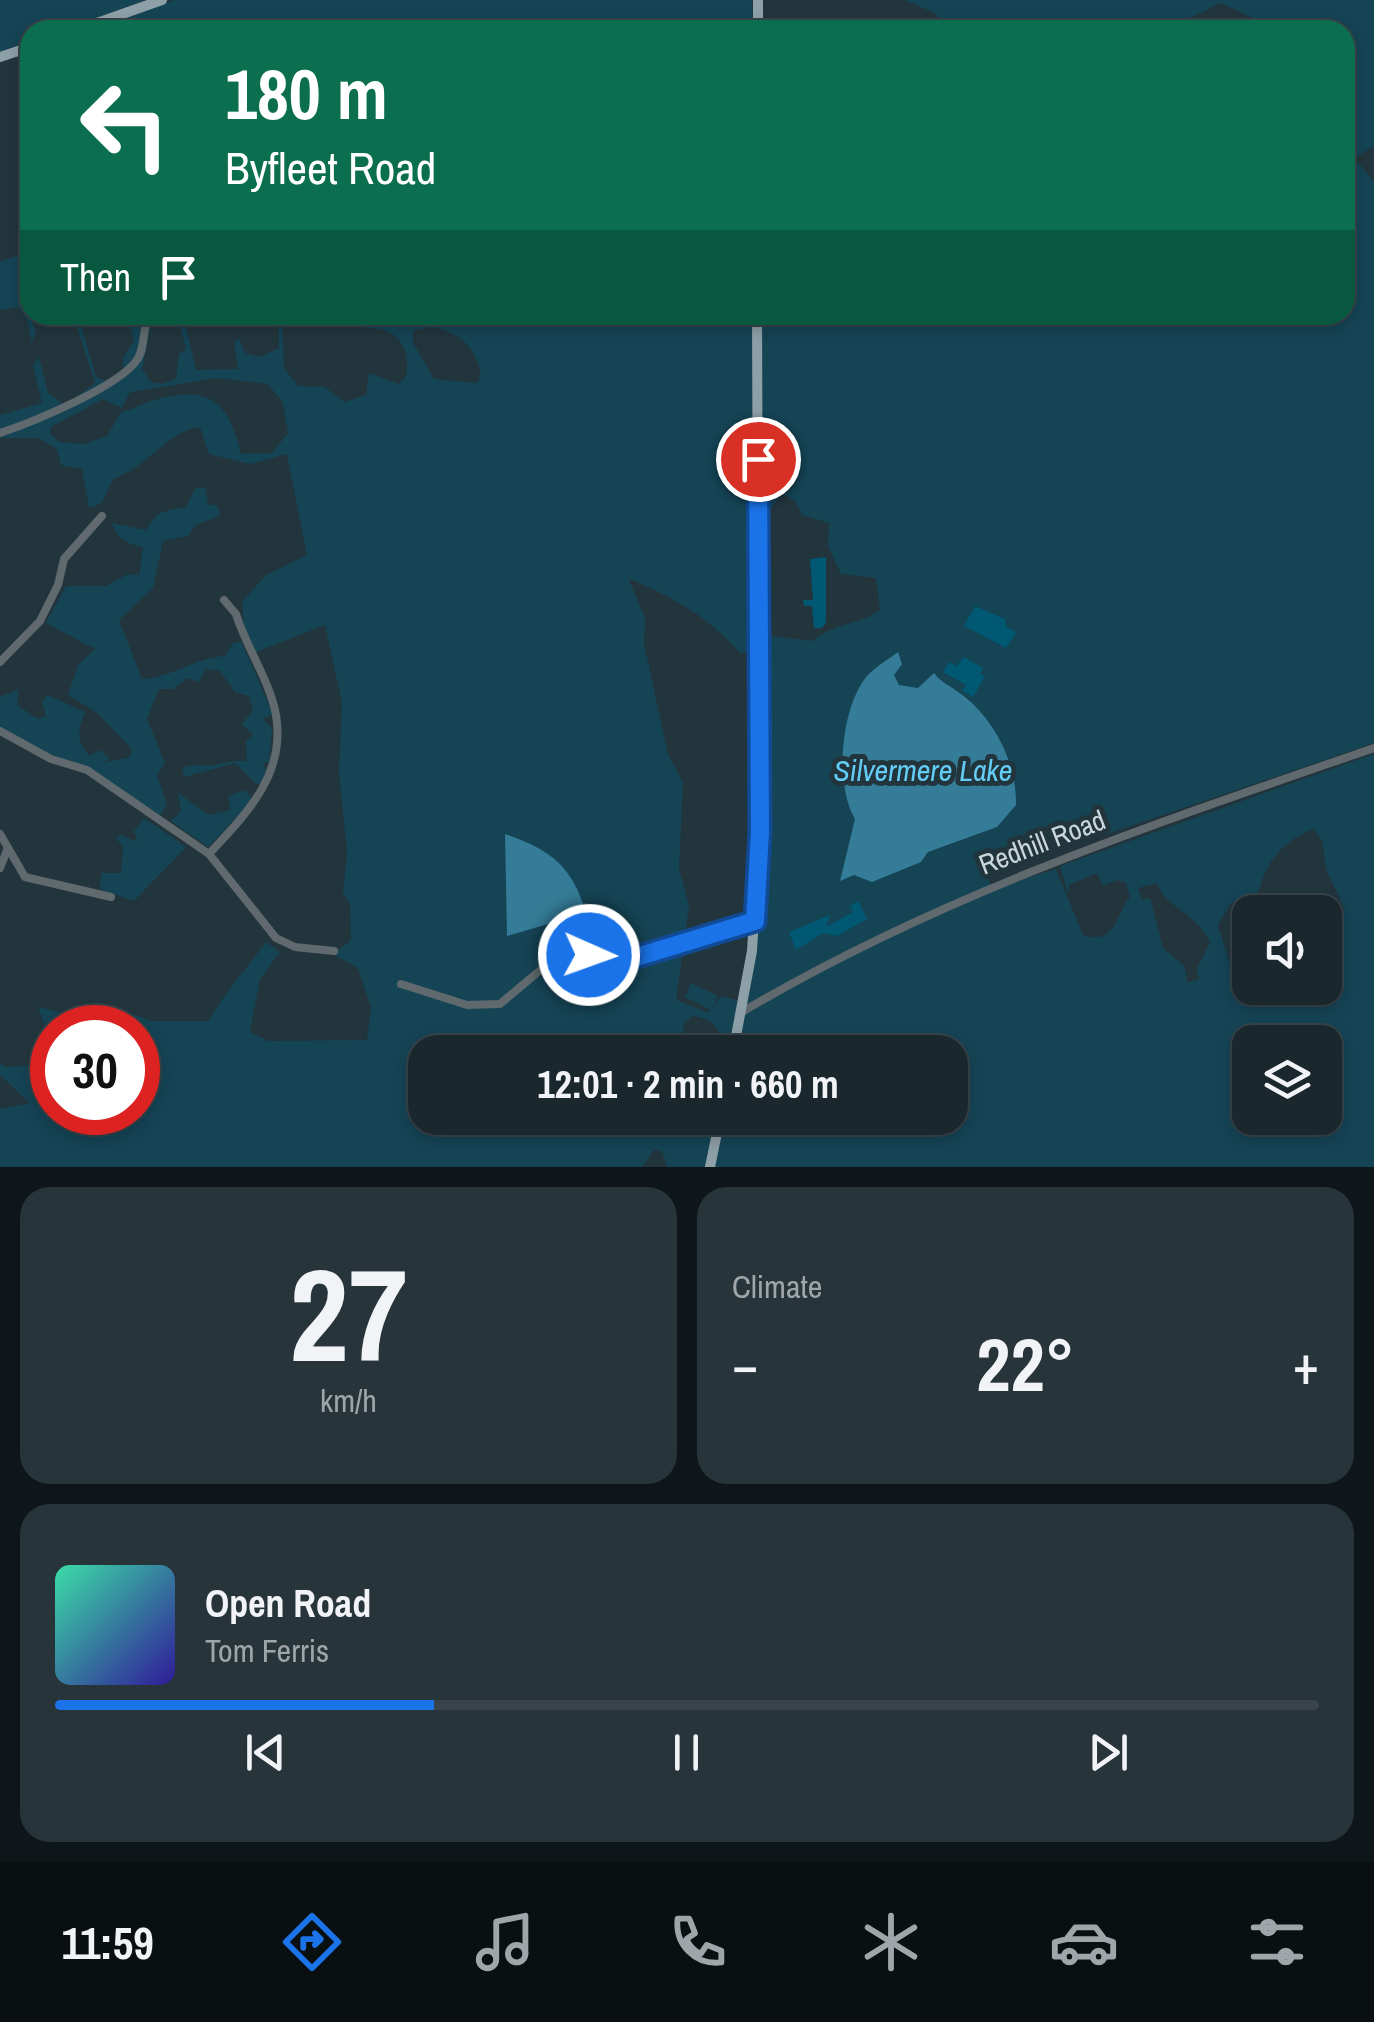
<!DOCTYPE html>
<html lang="en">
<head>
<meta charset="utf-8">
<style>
	:root { --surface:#1a282e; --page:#27343a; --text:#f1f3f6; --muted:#9fa6aa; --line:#38444a; --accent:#1a73e8 }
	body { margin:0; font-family:"Archivo Narrow",sans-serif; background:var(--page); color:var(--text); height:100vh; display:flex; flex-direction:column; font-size:38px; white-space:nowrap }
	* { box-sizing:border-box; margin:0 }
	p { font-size:32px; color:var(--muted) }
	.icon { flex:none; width:55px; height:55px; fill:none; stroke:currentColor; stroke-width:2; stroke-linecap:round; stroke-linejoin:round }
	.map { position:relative; height:1167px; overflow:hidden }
	.sheet { display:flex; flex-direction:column; gap:20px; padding:20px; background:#0e1619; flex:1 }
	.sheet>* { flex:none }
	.hud { position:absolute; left:20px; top:20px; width:1335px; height:305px; border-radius:30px; box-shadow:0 5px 15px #0003,0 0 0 2px var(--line); background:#0b6e4f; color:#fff; overflow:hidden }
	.tools { position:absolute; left:1232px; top:895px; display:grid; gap:20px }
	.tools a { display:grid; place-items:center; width:110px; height:110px; border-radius:20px; background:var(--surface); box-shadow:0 5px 15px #0003,0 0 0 2px var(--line); font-size:50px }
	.speed { position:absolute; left:30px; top:1005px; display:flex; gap:20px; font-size:50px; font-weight:700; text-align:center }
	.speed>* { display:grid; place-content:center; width:130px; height:130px; border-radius:50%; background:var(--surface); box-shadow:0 5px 15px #0003,0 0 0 2px var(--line); line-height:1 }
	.speed .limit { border:15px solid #d22; background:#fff; color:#111 }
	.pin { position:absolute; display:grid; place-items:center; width:85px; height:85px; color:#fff; margin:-42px; border:5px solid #fff; border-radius:50%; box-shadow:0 2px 10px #0007 }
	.me { position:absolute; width:110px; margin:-55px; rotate:92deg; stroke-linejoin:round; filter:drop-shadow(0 0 8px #0008) }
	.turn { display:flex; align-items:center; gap:35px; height:210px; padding:0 40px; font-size:45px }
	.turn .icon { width:130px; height:130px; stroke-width:2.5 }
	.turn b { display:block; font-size:70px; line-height:85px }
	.then { display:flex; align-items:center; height:95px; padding:0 40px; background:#0003; gap:20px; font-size:38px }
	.big { font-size:75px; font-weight:800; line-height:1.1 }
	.sheet .tile { flex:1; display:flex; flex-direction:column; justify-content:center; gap:15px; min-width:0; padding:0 35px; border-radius:30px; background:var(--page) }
	.sheet .dial { align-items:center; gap:0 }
	.dial b { font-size:130px; line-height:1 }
	.song { display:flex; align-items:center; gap:30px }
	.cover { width:120px; height:120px; border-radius:15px; background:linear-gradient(135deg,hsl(160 70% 55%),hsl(250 70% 35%)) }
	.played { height:10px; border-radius:5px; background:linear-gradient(90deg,var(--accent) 30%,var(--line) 30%) }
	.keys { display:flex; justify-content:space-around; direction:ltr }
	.heat { display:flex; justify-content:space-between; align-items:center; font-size:55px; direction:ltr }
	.sheet .tiles { flex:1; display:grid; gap:20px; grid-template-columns:1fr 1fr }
	.tile:last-child { grid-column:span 2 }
	.trip { position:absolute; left:408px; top:1035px; width:560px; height:100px; border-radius:30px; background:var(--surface); box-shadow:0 5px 15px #0003,0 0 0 2px var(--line); font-weight:800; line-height:100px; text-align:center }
	.tab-bar { display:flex; height:160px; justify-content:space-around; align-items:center; background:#0a1012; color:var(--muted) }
	.tab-bar .icon { width:70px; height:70px }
	.tab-bar .on { color:var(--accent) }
	.tab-bar b { font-size:45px; color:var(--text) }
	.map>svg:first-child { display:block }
</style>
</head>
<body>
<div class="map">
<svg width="1374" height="1167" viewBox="0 0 1374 1167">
	<rect width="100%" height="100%" fill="#22353d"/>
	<g fill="#154455" fill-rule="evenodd">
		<polygon points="0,0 146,0 62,30 30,30 30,41 0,52"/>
		<polygon points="174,0 752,0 753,30 88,30"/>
		<path d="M905,0H1374V146L1355,158L1374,182V743L1107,834L1079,828V839L987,876L992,889L1056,869L1083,935C1117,946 1115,914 1130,897L1126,883L1118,880L1103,885L1097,873L1069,885L1068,894L1060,866L1374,754V1167H667L662,1151L654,1150L642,1167H0V1109L30,1103L0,1075V1063L5,1067L52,1064V1112H138V1028H52V1046L38,1007L97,1021L106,1004L152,1021H208C226,991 246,969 266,942L280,952L260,979L250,1032L268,1041L367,1040L371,1007L358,968L333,954L351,940L350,905L343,893L347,852L339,774L342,702L325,625L254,653L244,627L242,602L266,575L307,555L287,454L250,464L209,454L200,427C169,430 148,467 113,479L102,503L89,508L82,469L61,465L57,449L39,438H0V415L42,403L33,365L39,357L48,393L65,405L95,383L75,321L43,315H89L79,318L96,377L107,381L123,374V359L134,340L126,315H153L142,369L151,382L162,384L176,379L179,354L186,349L179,323H185L196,370L238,369L234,342L239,338L245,353L260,357L279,348L278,315H282L284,368L298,386L325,387L344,402L366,395L369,373L399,384C407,377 408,373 407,362C404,324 373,329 345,326C338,326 330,319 324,315H1345V30H1279L1221,3L1165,30H951L933,12ZM431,327C461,334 475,345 481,375L477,383L434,379L413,343V331ZM217,378L268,384L283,403L288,433L272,453L241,454C228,397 206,385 151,401C140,404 132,410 121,412L107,436L84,444L59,442L50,433L51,427L103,399L122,408L130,392ZM783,494L796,502L802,515L829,523L828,546L841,574L876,578L880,610C859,625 839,621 812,641L764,635V645H758V523ZM628,578C674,598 708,616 741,654L757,646L752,951L744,1002L721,996L712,1010L718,996L691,983L685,997L711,1010L707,1012L676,1000L689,906L679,868L683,783L668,754L644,644L645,618ZM1313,829L1322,840L1326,869L1345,910L1325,924V988H1250V958L1230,964L1218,925L1231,904L1258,894C1266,861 1281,843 1313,829ZM1157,883C1167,910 1193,909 1210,942L1197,969L1199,979L1188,983L1184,966L1163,948L1150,898L1142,900L1138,888ZM692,1016C708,1018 715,1023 722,1037L713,1052H950V1118H699L696,1129L664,1130L659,1118H425V1052H681L684,1024ZM1250,1042H1325V1118H1250Z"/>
		<polygon points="30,220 30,315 36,331 32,343 27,319 18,307 0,310 0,262 19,255 19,227"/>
		<path d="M205,487L208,504L218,506L220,516L195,525L188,536L163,541L153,588L119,620L142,679C174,677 194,658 225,656L233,643L241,641L273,714L263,719L272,729L269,762L263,763L267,773L263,783L256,784L235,763L184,777L182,768C195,762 201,767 214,765C227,763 233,760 247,761L246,741L253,735L242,724L253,710L249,696L235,692L220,671L206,669L199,682L187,678L173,689H159L147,719L165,763L157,776L167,804L158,819L86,770L56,760L0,727V697L19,689L17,705L38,719L46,716L42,702L47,695L85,712C78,732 75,739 90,756L99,750L110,759L104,763L130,757L131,748L96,712L68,695L78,665L95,649L46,623L66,586H106L128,574L139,575L143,548C128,543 116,539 112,523L146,530C157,510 166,511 186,507L195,489Z"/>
		<polygon points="245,790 253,800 208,847 171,821 181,811 178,793 209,815 231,810 228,796"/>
		<polygon points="144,818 186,847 134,901 100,889 101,873 121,873 123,847 116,838 121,835 138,842 134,831"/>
	</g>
	<g fill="#347c97">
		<path d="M898,652L902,664L894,675L899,685L918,688L934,673C940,682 954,688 965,697C996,722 1017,765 1016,805L997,827L928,852L921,862L872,882L854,875L840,881L855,819C834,784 841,707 867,676C875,667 889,659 898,652Z"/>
		<path d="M505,834C551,850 572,866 586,913L507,936Z"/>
	</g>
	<g fill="#005872">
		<polygon points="826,557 826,622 822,628 814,628 812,606 804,606 803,600 813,600 810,559"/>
		<polygon points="975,606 1005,619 1006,626 1016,633 1006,648 964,626"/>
		<polygon points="964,657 983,668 980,674 985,676 973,697 962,691 966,685 943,672 949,662 956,666"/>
		<polygon points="858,901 867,919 837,936 823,933 796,950 789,932 830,915 826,927 853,912 850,906"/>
	</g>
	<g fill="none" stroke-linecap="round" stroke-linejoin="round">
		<g stroke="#60696d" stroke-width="8">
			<path d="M0,433C33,422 118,387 137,360C145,349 143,328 148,315"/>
			<polyline points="0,662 40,621 58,585 64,559 102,516"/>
			<polyline points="0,731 51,759 87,770 209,854 276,938 295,947 334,951"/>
			<polyline points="0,834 25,877 111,897"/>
			<path d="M209,854C246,814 286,775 276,715C270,681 246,647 236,614L224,600"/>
			<polyline points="0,868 7,850"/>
			<polyline points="401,984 467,1005 500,1004 544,967 564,957 589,955 617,963 755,921"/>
			<path d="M742,1012C941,894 1157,823 1374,748"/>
		</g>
		<g stroke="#8d9fa7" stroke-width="10">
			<polyline points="77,30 162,0"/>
			<polyline points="758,30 758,0"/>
			<polyline points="0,57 30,47"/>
			<polyline points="733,1052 752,951 759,832 757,315"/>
			<polyline points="710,1167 720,1118"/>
		</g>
	</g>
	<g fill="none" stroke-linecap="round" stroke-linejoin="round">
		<defs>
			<polyline id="route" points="589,955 617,963 755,921 760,832 758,459"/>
		</defs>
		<use href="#route" stroke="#114b97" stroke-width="25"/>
		<use href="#route" stroke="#1a73e8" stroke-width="18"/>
	</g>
	<g text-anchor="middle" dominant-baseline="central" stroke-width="10" stroke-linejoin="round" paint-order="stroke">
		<g font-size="28" fill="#ccd7dc" stroke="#22353d">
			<text transform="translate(1042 842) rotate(-21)">Redhill Road</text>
		</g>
		<g font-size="30" font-style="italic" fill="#64cdf6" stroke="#22353d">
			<text x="923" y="770">Silvermere Lake</text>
		</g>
	</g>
</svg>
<div class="tools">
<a><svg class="icon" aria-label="sound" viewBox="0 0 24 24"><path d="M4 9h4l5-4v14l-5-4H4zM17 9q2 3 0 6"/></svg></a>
<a><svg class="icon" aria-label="layers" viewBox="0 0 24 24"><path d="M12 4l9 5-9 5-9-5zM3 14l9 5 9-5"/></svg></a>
</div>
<div class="speed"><div class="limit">30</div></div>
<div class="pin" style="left:758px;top:459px;background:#d93025"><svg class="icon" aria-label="arrive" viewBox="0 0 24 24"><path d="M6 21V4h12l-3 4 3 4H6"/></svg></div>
<svg class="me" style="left:589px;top:955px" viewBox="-20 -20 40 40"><circle r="17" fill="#1a73e8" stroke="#fff" stroke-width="3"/><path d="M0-11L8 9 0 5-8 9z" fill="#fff"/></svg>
<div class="trip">12:01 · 2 min · 660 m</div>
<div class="hud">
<div class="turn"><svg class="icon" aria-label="left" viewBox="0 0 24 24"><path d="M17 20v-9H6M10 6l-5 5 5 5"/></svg><div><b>180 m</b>Byfleet Road</div></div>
<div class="then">Then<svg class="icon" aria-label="arrive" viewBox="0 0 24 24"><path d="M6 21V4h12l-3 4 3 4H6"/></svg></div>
</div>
</div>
<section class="sheet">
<div class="tiles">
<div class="tile dial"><b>27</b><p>km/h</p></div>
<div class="tile"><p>Climate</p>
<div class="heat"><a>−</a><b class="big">22°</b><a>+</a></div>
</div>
<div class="tile">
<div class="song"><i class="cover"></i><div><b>Open Road</b><p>Tom Ferris</p></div></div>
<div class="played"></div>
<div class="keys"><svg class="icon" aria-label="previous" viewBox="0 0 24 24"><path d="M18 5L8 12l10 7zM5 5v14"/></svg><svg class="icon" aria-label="pause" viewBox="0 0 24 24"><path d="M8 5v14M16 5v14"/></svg><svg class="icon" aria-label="next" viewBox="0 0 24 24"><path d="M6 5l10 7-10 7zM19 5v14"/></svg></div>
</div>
</div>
</section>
<nav class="tab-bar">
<b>11:59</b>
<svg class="icon on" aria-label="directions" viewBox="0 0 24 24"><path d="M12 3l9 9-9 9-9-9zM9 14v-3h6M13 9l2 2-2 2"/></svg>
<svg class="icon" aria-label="music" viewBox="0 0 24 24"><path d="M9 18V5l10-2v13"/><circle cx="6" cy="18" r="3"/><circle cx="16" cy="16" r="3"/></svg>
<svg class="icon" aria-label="phone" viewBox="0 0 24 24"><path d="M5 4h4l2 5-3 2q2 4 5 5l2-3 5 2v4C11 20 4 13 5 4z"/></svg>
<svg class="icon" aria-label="climate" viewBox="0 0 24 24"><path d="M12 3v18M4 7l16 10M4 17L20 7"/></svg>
<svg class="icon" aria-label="car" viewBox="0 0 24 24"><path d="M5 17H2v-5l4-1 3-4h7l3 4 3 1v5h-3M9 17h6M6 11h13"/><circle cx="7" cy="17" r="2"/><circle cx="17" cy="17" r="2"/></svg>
<svg class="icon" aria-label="filters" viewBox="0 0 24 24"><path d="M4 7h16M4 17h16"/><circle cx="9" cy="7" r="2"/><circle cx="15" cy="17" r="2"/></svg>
</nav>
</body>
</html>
